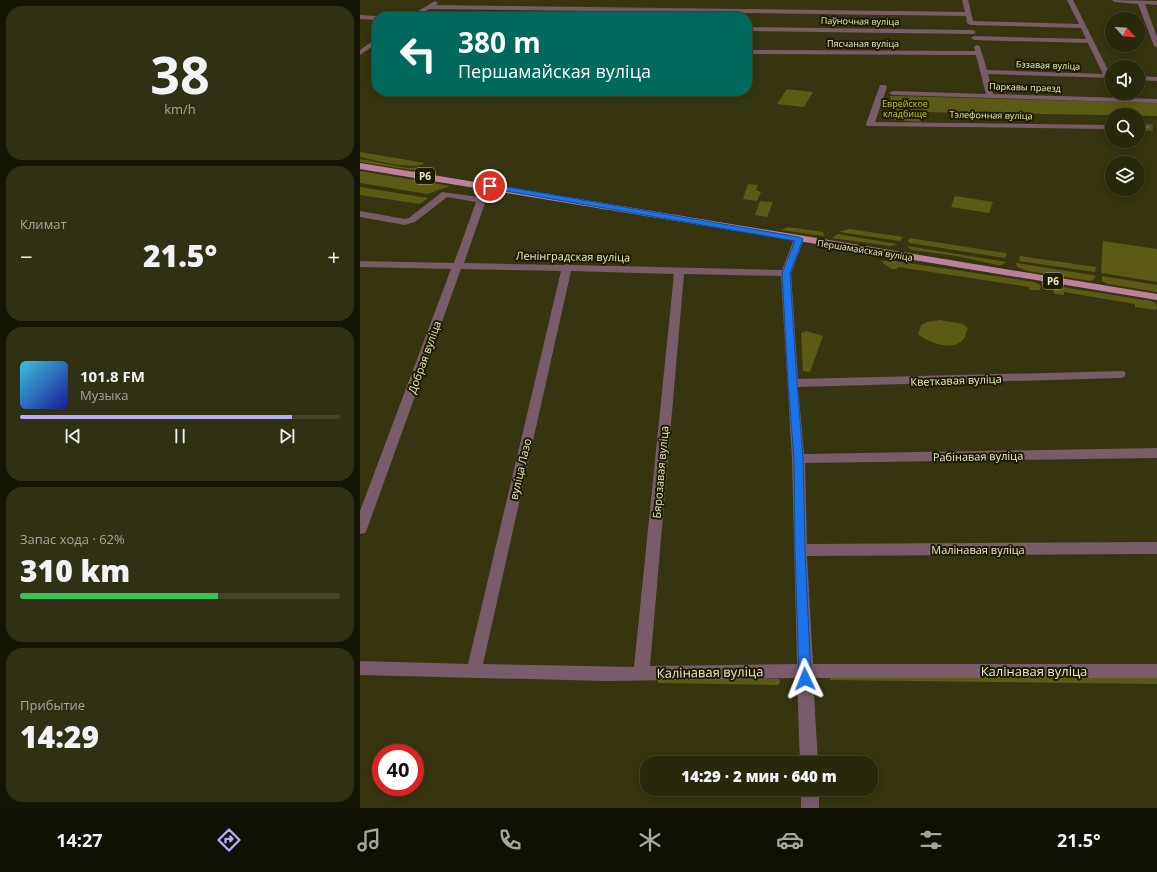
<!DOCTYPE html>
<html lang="ru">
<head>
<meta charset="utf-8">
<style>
	:root { --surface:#28280c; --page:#303015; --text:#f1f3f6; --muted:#a5a69d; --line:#44442d; --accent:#b4acf9 }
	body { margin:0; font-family:"Open Sans",sans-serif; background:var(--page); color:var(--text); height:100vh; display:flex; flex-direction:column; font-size:15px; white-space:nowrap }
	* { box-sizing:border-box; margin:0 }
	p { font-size:13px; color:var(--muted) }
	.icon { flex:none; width:22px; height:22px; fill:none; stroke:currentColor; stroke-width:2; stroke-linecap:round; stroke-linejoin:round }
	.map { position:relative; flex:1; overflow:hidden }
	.drawer { display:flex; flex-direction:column; gap:6px; padding:6px; background:#161607; width:360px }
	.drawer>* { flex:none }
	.top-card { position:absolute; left:12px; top:12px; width:380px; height:84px; border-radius:16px; box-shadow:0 2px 10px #0003,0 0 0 1px var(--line); background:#00695c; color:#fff; overflow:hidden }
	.needle { width:26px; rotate:116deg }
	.buttons { position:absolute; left:745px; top:12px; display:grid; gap:8px }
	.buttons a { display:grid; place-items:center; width:40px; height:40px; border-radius:50%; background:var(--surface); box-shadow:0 2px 10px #0003,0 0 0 1px var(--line); font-size:20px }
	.speed { position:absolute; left:12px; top:744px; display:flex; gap:8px; font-size:20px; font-weight:700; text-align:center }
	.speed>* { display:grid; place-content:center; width:52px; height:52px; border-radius:50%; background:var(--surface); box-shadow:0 2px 10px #0003,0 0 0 1px var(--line); line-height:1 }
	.speed .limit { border:6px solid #d22; background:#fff; color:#111 }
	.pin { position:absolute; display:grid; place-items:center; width:34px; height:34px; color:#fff; margin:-17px; border:2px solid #fff; border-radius:50%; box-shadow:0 1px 4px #0007 }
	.me { position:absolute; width:44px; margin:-22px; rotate:358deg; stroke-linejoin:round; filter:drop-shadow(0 0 3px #0008) }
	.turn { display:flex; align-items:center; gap:14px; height:84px; padding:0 20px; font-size:18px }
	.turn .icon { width:52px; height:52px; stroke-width:2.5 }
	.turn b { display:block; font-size:28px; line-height:34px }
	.big { font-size:30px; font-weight:800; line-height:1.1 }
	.drawer .widget { flex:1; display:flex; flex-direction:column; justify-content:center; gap:6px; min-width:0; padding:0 14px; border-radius:16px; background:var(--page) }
	.drawer .dial { align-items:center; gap:0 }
	.dial b { font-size:52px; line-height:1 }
	.song { display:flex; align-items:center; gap:12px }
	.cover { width:48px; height:48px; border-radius:6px; background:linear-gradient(135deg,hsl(190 70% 55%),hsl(240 70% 35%)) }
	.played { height:4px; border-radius:2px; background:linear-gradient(90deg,var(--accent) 85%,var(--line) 85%) }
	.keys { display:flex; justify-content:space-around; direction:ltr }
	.heat { display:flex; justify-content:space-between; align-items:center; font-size:22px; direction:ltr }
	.charge { height:6px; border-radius:3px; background:linear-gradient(90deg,#34c759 62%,var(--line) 0) }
	.trip { position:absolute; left:280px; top:756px; width:238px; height:40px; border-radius:16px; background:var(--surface); box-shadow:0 2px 10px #0003,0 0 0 1px var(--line); font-weight:800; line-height:40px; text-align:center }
	.tabs { display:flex; height:64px; justify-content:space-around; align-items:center; background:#101005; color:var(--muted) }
	.tabs .icon { width:28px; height:28px }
	.tabs .active { color:var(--accent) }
	.tabs b { font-size:18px; color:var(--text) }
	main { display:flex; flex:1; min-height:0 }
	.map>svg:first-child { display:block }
</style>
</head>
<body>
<main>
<section class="drawer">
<div class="widget dial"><b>38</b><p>km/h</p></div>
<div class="widget"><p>Климат</p>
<div class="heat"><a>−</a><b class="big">21.5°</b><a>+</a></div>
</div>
<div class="widget">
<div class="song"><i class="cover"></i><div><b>101.8 FM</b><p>Музыка</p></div></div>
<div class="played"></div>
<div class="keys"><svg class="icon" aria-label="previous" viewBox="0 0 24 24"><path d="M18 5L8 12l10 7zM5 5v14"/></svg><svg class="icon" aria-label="pause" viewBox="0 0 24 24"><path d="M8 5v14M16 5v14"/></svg><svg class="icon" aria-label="next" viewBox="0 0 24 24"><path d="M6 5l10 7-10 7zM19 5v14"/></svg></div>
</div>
<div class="widget"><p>Запас хода · 62%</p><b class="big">310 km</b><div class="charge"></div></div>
<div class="widget"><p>Прибытие</p><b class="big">14:29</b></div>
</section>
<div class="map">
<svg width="797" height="808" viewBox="0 0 797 808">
	<rect width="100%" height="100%" fill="#363510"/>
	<g fill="#5c5b16">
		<polygon points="427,89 453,92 444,107 417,104"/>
		<polygon points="530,96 797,103 797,116 560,112 561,122 534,120"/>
		<path d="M0,152L65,163C55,171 14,160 0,157Z"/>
		<polygon points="0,159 48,168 63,167 51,170 0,162"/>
		<polygon points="0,171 90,186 67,194 0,183"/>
		<polygon points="388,184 398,185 396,190 401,192 397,201 383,199"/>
		<polygon points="0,187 68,198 60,204 0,195"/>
		<polygon points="595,196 633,202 629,213 591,207"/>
		<polygon points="400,201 413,202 407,217 395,215"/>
		<polygon points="428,227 463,232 464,236 421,230"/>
		<polygon points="489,229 543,237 540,241 479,232"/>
		<polygon points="478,234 537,244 530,246 472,238"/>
		<polygon points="549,238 645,253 647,254 645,258 550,243 548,242"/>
		<polygon points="743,241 797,249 797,282 741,273"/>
		<polygon points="547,246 647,262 641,265 637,265 597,256 552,250"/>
		<polygon points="660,256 736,267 735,272 659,261"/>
		<polygon points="521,261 535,261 674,282 679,284 681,287 679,290 669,290 669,287 538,267 537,269 531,269"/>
		<polygon points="656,263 733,275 736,277 731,281 668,271 657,267"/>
		<polygon points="742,276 797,285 797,292 748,284 742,281"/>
		<polygon points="696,286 791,301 796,304 797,308 796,310 775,307 775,304 704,292 704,295 695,294 693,290"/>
		<path d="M580,320L603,324L608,328C607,330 606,334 605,337C595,353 569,343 558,334L561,325L567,322Z"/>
		<polygon points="447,331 463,336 450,372 443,371 441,333"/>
		<polygon points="470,677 797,677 797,684 470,680"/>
		<polygon points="298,678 419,679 420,683 417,685 298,683"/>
	</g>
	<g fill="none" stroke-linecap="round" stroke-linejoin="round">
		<polyline stroke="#51502b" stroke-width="7" stroke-dasharray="7 3.5" stroke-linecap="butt" points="786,127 797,128"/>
		<g fill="#785c69" fill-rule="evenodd">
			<polygon points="602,0 608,0 613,21 719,24 707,0 713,0 750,74 752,74 752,78 628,74 633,94 797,99 797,103 533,95 529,93 533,91 626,94 616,55 387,54 387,50 615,51 614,47 617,45 620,47 627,70 743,74 728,43 614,40 611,38 614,36 726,39 721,28 610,25 607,23 606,16 69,9 56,17 48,17 75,1 78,3 76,5 605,12"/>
			<polygon points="752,0 797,1 797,5 785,4 797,37 797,48 794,46 778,4 755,2"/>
			<polygon points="0,15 17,16 20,17 17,17 17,20 0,19"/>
			<polygon points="387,27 613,30 616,32 613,34 387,31"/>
			<polygon points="17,38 17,43 0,55 0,50"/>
			<polygon points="778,76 797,77 797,81 778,80"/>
			<polygon points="520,85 526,85 527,87 515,122 752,125 752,129 507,126 506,124"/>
			<polygon points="778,125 786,125 790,127 786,129 778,129"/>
			<path d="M130,183L134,186L126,200L104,263L203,265L207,264L211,265L422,270L434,239L436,237H442L444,239L431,273L438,379L764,371L766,374L764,377L760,378L438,387L444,454L797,448V458L445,463L447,544L797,542V554L447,556L453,664H797V678H453L458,763H440L437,678L247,681L0,675V661L108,664L201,271L101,269L7,529L5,533L0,534V511L91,269L0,267V261L94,263L116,202L87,197L55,222L45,225L0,217V211L45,219L49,218L82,192L119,197L127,184ZM211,271L314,274L274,667L123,664ZM324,274L421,276L432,459L437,664L290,666Z"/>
			<rect x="441" y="789" width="18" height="19"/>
		</g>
		<polygon fill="#ba829e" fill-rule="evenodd" points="0,163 797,294 797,300 0,169"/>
	</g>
	<polygon fill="#1a73e8" stroke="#114b97" points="130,184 439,237 443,239 430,273 437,383 443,459 445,550 451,679 450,683 445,684 441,683 439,679 435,550 434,459 428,383 422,273 435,241 128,188 128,185"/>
	<g text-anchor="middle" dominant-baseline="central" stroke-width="4" stroke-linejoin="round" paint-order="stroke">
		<g font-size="9" fill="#e9eac7" stroke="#1d1c01">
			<text transform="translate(500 21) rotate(1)">Паўночная вуліца</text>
			<text x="503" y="43">Пясчаная вуліца</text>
			<text transform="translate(688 65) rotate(2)">Бэзавая вуліца</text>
			<text transform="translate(665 87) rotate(2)">Паркавы праезд</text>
			<text transform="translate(631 115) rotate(1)">Тэлефонная вуліца</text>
			<text transform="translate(505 250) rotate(9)">Першамайская вуліца</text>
		</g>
		<g font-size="9" fill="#ceca00" stroke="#1d1c01">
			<text x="545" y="103">Еврейское<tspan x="545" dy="10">кладбище</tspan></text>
		</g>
		<g fill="#1d1c01" stroke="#acac8c" stroke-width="1">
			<rect x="55" y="168" width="20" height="16" rx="3"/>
			<rect x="683" y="273" width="20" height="16" rx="3"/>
		</g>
		<g font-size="10" font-weight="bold" fill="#e9eac7">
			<text x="65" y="176">Р6</text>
			<text x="693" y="281">Р6</text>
		</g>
		<g font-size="11" fill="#e9eac7" stroke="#1d1c01">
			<text transform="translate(213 256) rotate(1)">Ленінградская вуліца</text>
			<text transform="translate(64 357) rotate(-70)">Добрая вуліца</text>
			<text transform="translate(596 380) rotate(-2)">Кветкавая вуліца</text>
			<text transform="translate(618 456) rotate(-1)">Рабінавая вуліца</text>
			<text transform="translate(160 469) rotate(-77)">вуліца Лазо</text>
			<text transform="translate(300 472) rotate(-85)">Бярозавая вуліца</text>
			<text x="618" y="549">Малінавая вуліца</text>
		</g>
		<g font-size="13" fill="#e9eac7" stroke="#1d1c01">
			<text x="674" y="671">Калінавая вуліца</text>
			<text transform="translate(350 672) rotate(-1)">Калінавая вуліца</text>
		</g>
	</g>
</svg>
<div class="buttons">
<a><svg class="needle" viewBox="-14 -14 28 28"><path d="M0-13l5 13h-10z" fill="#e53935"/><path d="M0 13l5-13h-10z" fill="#a5a69d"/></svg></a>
<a><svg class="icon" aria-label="sound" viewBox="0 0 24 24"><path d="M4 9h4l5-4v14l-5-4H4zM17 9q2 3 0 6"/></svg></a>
<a><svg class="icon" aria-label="search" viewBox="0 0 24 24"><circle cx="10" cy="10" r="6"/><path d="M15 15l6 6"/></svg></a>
<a><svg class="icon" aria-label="layers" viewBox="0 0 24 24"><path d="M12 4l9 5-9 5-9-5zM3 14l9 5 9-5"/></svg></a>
</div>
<div class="speed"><div class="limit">40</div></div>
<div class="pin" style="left:130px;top:186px;background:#d93025"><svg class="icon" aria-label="arrive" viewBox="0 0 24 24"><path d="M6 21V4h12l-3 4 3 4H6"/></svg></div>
<svg class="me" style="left:445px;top:679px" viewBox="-20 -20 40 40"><path d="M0-17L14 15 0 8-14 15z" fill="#1a73e8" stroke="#fff" stroke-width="4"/></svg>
<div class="trip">14:29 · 2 мин · 640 m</div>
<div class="top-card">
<div class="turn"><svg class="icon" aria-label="left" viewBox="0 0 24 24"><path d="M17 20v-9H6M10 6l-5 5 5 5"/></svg><div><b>380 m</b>Першамайская вуліца</div></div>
</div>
</div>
</main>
<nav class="tabs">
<b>14:27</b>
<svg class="icon active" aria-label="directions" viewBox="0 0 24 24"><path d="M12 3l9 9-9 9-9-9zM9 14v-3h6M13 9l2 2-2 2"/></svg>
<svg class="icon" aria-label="music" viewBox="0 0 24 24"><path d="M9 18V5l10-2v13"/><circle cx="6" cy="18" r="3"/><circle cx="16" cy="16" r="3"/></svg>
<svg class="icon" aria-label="phone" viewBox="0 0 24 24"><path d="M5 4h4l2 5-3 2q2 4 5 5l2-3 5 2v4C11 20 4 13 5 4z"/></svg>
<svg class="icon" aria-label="climate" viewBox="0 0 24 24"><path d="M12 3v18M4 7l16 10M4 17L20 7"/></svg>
<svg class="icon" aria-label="car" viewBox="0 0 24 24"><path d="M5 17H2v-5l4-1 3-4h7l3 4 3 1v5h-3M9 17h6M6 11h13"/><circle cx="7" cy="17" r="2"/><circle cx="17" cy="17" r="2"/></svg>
<svg class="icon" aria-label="filters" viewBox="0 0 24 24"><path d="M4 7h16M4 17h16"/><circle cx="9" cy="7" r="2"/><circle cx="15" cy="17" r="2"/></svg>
<b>21.5°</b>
</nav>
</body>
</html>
